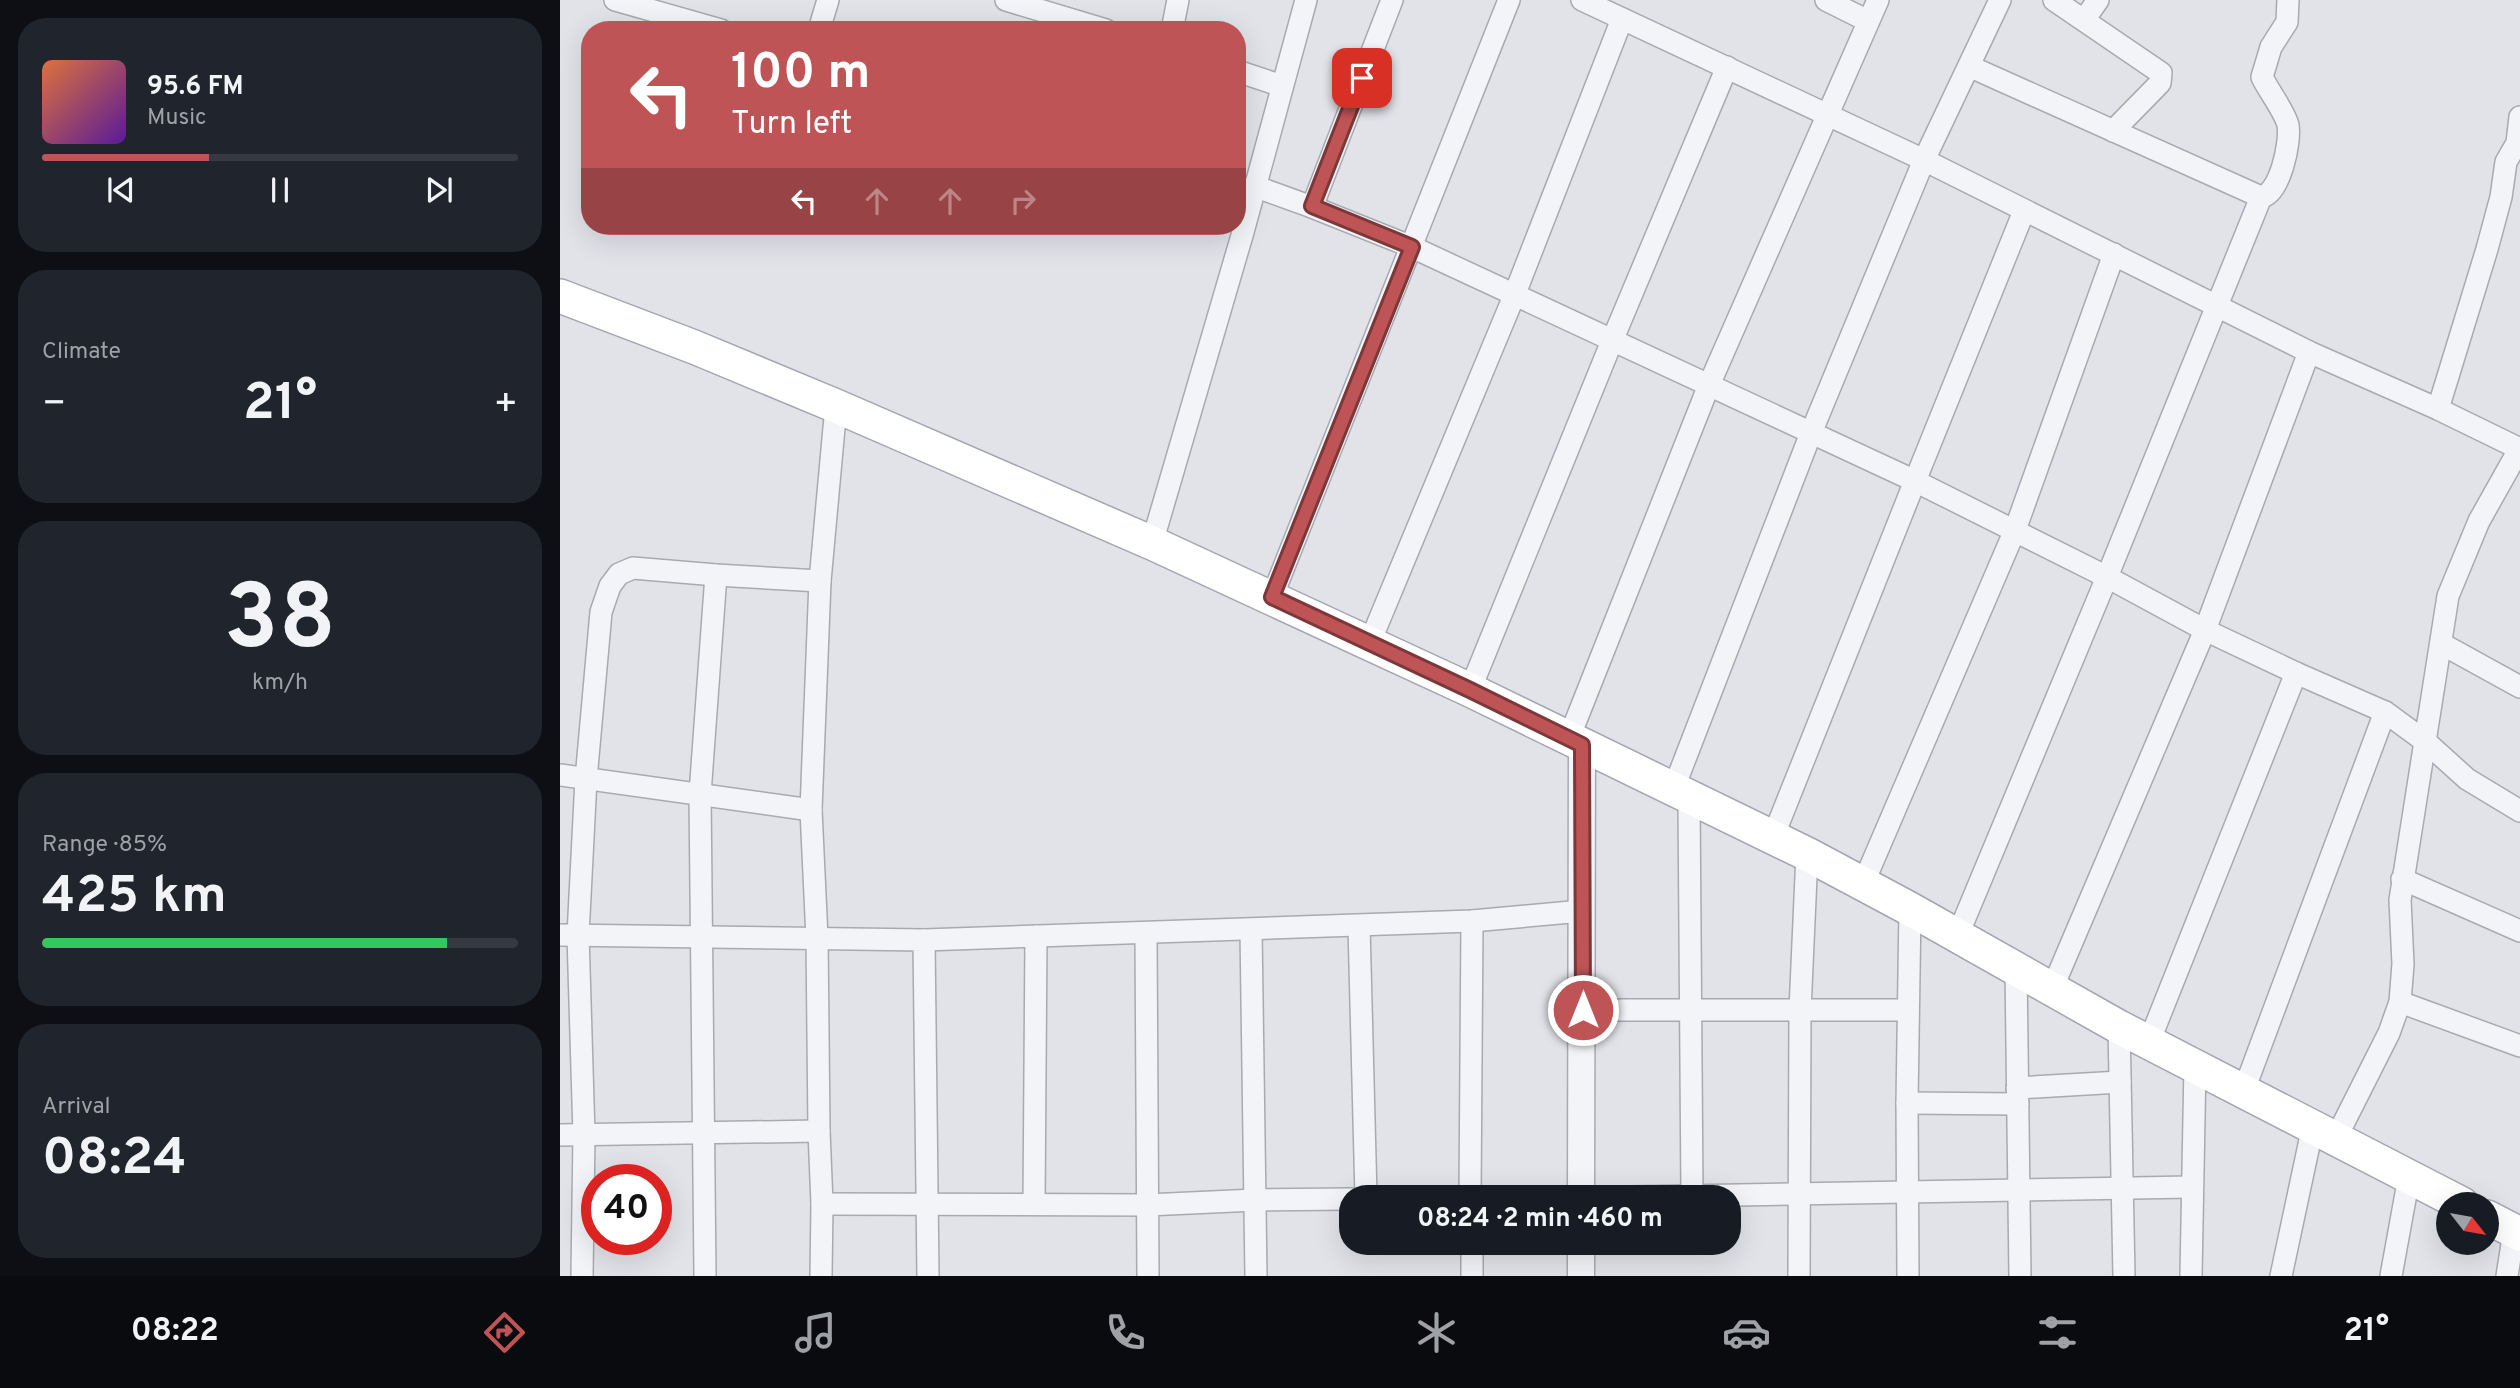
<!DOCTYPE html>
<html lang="en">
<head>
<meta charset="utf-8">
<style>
	:root { --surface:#171b24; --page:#20242c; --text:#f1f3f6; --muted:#9ea1a6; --line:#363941; --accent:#bf5457 }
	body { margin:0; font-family:Overpass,sans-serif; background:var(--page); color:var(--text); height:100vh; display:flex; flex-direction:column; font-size:26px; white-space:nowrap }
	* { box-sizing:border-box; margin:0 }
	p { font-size:23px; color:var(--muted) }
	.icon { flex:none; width:38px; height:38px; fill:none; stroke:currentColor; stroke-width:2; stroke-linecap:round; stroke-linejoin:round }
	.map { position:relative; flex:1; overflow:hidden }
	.side { display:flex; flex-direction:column; gap:18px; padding:18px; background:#0d0f14; width:560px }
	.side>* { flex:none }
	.guide { position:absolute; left:21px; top:21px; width:665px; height:214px; border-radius:28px; box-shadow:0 7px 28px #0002; background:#bf5457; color:#fff; overflow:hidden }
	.needle { width:46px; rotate:121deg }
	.fabs { position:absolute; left:1876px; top:1192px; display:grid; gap:14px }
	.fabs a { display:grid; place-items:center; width:63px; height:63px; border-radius:50%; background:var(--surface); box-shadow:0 7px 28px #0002; font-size:35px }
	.speed { position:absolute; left:21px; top:1164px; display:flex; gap:14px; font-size:35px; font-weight:700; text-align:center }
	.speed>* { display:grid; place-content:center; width:91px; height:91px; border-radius:50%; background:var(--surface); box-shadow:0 7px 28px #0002; line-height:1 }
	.speed .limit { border:10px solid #d22; background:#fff; color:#111 }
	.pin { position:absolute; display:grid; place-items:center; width:60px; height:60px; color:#fff; margin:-30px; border-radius:14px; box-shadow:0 4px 10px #0006 }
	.me { position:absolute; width:77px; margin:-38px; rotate:0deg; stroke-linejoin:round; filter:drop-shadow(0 0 5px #0008) }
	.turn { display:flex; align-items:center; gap:24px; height:147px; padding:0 35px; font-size:32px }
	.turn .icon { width:91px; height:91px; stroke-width:2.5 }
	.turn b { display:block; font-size:49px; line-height:60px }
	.lanes { display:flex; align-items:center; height:66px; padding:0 35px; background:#0003; justify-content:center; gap:35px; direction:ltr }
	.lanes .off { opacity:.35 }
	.big { font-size:52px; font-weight:700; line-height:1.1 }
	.side .widget { flex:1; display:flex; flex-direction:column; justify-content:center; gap:10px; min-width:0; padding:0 24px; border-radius:28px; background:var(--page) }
	.side .dial { align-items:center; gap:0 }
	.dial b { font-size:91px; line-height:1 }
	.song { display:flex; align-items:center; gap:21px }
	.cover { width:84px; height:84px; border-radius:10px; background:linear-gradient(135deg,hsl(20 70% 55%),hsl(270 70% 35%)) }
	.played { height:7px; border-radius:4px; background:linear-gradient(90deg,var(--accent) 35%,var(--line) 35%) }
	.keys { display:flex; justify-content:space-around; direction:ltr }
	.heat { display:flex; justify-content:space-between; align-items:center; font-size:38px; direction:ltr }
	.charge { height:10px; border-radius:5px; background:linear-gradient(90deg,#34c759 85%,var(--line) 0) }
	.trip { position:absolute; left:779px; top:1185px; width:402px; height:70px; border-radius:28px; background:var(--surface); box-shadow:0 7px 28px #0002; font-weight:700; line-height:70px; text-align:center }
	.tab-bar { display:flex; height:112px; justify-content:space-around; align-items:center; background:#090b0e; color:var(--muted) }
	.tab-bar .icon { width:49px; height:49px }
	.tab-bar .selected { color:var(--accent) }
	.tab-bar b { font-size:32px; color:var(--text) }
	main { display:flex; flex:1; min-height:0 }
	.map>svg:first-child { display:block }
</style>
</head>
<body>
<main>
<section class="side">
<div class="widget">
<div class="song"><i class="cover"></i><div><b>95.6 FM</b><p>Music</p></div></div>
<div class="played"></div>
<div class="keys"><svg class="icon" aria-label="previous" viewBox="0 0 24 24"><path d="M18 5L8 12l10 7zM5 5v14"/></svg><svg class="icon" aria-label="pause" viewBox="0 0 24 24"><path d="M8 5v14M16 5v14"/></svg><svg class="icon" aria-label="next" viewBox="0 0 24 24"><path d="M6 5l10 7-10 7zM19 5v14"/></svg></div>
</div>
<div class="widget"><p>Climate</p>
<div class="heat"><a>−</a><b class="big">21°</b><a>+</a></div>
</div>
<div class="widget dial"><b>38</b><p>km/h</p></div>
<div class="widget"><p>Range · 85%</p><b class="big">425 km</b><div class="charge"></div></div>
<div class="widget"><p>Arrival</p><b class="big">08:24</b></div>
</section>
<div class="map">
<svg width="1960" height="1276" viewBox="0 0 1960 1276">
	<rect width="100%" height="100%" fill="#e1e3e8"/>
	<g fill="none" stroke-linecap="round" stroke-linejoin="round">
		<defs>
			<g id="minor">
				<polyline points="55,0 161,30"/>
				<polyline points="446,0 546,30"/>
				<polyline points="1022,0 1364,160 1749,352 1645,630 1492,989"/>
				<polyline points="1266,0 1308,21"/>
				<polyline points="1494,0 1601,73 1600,83 1553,131"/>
				<polyline points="1524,20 1538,0"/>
				<polyline points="259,30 268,0"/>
				<polyline points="612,30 618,0"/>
				<polyline points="1411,67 1701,197"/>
				<polyline points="677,71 722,86"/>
				<polyline points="694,186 752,207 852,247 1355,481 1213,837"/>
				<polyline points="752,207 832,0"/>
				<polyline points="1464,211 1355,481 1547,577 1645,630 1736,673 1589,1042"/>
				<polyline points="1749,352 1878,409 1960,449"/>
				<polyline points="1878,409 1927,249 1941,197 1946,162 1957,143 1960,117"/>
				<polyline points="592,543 683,232 746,0"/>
				<polyline points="712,597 949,0"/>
				<polyline points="810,642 954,296 1062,19"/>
				<polyline points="1882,644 1960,687"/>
				<polyline points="1736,673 1825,712 1866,742 1907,779 1960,811"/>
				<polyline points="910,690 1052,341 1167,67"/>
				<polyline points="1009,738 1149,385 1318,0"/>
				<polyline points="0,775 251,810"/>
				<polyline points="1113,790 1251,433 1364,160 1440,0"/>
				<polyline points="1129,799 1132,1196"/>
				<polyline points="1842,879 1960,931"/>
				<polyline points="1303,884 1455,530 1554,254"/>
				<polyline points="799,926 806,1197"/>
				<polyline points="691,930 696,1276"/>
				<polyline points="586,934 588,1276"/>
				<polyline points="0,935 364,940 368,1276"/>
				<path d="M1397,937L1547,577L1701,197C1720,194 1731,142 1728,125C1725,112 1708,90 1702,77L1711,47L1727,22L1728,0"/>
				<polyline points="364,940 912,921 1022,911"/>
				<polyline points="1456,968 1460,1276"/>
				<polyline points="1840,1002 1960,1046"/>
				<polyline points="1023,1010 1347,1010"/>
				<polyline points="1559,1027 1564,1276"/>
				<polyline points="1457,1088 1560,1082"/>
				<polyline points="1684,1090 1825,712"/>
				<polyline points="1347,1103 1458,1104"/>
				<polyline points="0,1135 259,1131"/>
				<polyline points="1776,1138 1829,1033 1840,1002 1843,964 1840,900 1888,596 1919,521 1960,448"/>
				<polyline points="910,1197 912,921"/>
				<polyline points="1069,1197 1631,1187"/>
				<polyline points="262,1204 587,1205 695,1200 791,1199"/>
				<polyline points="474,1204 476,936"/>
				<polyline points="912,1242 912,1276"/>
				<polyline points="22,1276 24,1135 18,935 26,779 41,612 50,586 59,574 73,568 156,575 260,581"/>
				<polyline points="145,1276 140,794 156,575"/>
				<polyline points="261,1276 262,1204 259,1131 257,938 251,810 260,581 276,406"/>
				<polyline points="1239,1276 1240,1010 1247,854"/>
				<polyline points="1348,1276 1347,1103 1350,909"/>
				<polyline points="1631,1276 1635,1065"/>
				<polyline points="1721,1276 1753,1126"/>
				<polyline points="1831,1276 1849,1177"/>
				<polyline points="1947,1276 1954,1231"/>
			</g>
			<g id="tertiary">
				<polyline points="1021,1197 1022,745"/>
				<polyline points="1021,1242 1021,1276"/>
			</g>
			<g id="primary">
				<polyline points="0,296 134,347 276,406 592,543 910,690 1247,854 1350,909 1559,1027 1902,1204"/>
				<polyline points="1927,1217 1960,1234"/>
			</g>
		</defs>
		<use href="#minor" stroke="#a7aab2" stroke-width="24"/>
		<use href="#tertiary" stroke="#a7aab2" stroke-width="29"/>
		<use href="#primary" stroke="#a2a6b2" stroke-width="36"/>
		<use href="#minor" stroke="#f3f4f7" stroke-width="21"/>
		<use href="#tertiary" stroke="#f3f4f7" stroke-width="26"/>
		<use href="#primary" stroke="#fff" stroke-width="33"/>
	</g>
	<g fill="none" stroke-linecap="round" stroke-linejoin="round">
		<defs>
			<polyline id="route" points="802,78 752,206 852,247 712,597 910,690 1022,745 1023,1010"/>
		</defs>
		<use href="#route" stroke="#7c3739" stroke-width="18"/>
		<use href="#route" stroke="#bf5457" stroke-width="12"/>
	</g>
</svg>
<div class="fabs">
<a><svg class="needle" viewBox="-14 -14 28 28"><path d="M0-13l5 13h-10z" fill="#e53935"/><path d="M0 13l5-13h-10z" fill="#9ea1a6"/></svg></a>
</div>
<div class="speed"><div class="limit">40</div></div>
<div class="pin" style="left:802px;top:78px;background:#d93025"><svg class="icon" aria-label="arrive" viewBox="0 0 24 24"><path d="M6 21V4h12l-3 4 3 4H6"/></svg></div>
<svg class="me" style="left:1023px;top:1010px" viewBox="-20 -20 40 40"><circle r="17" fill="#bf5457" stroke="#fff" stroke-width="3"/><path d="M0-11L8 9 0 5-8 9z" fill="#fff"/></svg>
<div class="trip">08:24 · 2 min · 460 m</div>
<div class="guide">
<div class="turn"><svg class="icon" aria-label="left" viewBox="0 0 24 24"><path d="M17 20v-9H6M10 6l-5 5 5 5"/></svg><div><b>100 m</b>Turn left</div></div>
<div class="lanes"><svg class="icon" aria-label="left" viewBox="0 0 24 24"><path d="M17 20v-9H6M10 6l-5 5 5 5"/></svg><svg class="icon off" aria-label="ahead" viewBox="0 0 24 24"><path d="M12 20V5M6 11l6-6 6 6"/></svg><svg class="icon off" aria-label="ahead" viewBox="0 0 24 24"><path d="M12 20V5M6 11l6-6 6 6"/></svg><svg class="icon off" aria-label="right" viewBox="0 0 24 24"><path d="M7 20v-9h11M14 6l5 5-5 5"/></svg></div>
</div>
</div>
</main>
<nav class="tab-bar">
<b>08:22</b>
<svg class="icon selected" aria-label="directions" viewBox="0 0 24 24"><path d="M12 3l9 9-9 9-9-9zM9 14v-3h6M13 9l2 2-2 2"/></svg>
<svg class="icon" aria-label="music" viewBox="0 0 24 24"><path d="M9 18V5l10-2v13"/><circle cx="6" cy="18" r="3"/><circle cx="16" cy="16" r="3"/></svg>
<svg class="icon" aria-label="phone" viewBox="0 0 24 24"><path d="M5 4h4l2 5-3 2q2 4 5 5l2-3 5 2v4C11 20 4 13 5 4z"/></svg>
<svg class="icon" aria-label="climate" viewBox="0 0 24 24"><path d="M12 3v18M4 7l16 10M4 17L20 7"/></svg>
<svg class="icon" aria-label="car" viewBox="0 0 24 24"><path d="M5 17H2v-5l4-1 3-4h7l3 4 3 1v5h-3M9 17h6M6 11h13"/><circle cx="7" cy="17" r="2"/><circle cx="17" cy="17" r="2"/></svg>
<svg class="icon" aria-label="filters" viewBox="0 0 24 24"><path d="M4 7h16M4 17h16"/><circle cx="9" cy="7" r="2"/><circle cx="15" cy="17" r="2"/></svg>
<b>21°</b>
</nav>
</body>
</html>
